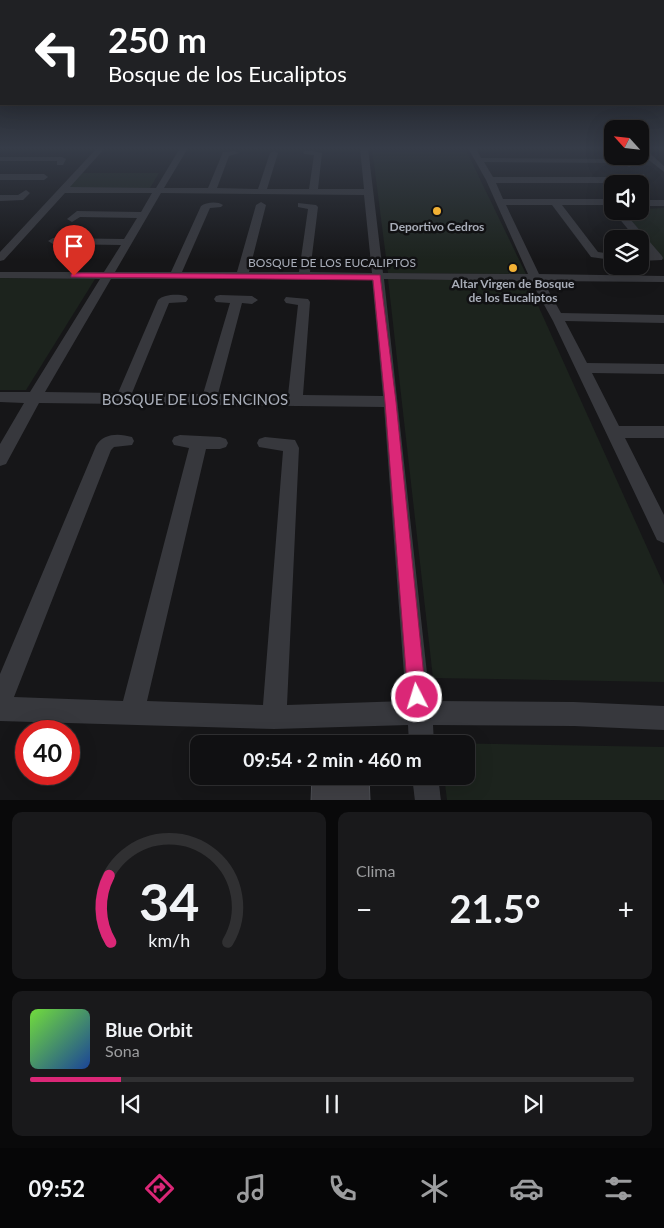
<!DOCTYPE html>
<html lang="es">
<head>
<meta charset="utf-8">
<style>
	:root { --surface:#101012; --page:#19191b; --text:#f1f3f6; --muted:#9c9d9f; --line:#303032; --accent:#db2777 }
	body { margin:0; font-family:Lato,sans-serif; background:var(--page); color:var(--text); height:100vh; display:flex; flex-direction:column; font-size:19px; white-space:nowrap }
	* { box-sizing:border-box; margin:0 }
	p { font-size:16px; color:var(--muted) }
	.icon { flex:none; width:28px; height:28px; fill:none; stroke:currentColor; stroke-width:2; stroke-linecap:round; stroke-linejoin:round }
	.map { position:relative; height:800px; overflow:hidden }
	.details { display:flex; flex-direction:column; gap:12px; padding:12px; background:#09090a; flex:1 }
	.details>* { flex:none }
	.banner { position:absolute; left:0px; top:0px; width:665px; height:105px; box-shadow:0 5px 20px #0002,0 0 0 1px var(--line); background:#202124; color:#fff; overflow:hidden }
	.needle { width:32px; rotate:297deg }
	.fabs { position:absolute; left:604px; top:120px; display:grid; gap:10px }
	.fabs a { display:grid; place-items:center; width:45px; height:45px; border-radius:10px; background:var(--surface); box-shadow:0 5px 20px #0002,0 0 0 1px var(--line); font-size:25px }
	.speed { position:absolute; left:15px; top:720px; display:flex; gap:10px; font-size:25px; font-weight:700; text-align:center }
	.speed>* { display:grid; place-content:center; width:65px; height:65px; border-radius:50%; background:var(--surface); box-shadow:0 5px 20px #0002,0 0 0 1px var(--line); line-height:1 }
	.speed .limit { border:8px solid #d22; background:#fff; color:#111 }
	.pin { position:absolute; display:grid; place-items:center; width:42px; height:42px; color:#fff; margin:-51px -21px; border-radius:50% 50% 50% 0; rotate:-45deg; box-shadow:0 0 5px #0007 }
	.pin .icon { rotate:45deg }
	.me { position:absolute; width:55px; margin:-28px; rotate:355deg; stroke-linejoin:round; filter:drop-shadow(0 0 4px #0008) }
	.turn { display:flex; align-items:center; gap:18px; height:105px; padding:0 25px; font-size:22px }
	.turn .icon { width:65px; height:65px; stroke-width:2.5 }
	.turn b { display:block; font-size:35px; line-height:42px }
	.big { font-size:38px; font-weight:700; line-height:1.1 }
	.details .tile { flex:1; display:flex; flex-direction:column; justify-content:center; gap:8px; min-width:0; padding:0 18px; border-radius:10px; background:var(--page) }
	.details .dial { align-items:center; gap:0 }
	.dial svg { height:130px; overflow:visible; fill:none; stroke:var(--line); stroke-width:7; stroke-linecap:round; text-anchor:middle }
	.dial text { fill:var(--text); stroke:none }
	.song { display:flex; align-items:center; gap:15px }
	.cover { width:60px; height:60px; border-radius:8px; background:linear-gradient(135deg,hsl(100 70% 55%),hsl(220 70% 35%)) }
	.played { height:5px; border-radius:2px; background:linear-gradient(90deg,var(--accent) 15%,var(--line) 15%) }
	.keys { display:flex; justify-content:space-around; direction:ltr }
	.heat { display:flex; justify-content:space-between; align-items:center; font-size:28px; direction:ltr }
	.details .tiles { flex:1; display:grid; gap:12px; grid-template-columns:1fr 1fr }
	.tile:last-child { grid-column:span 2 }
	.trip { position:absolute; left:190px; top:735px; width:285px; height:50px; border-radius:10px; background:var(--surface); box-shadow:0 5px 20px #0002,0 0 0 1px var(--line); font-weight:700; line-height:50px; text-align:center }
	.tabs { display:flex; height:80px; justify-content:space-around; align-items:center; background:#060607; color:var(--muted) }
	.tabs .icon { width:35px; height:35px }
	.tabs .selected { color:var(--accent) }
	.tabs b { font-size:22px; color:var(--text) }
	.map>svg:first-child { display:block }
</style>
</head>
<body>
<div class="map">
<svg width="664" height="801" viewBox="0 0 664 801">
	<rect width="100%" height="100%" fill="#161618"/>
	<g fill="#1c231d">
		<polygon points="372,148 465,148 526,274 388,273"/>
		<polygon points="81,173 159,173 150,188 67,188"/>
		<polygon points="664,208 664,260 621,211 640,211 640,209"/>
		<polygon points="0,278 95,279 26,390 0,390"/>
		<polygon points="388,279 527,281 664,585 664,682 433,678"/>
		<polygon points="441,743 664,747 664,800 447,800 444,776 466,776 466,744"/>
	</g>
	<polygon fill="#3f3f44" stroke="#4f5156" points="312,776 369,776 370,801 311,801"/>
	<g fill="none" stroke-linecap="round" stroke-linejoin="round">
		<g fill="#37383d" fill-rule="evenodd">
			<path d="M97,148H105L70,187L156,188L180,148H188L164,188H208L223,152L235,151L239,153L229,156L217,188L258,189L270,153L274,151L278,153L267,189H309L314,155L304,154L303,152L307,150L322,153L318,189H364L360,148H368L383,273L528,274L486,180L468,148H476L481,158L624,159L633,165L629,167L622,163L484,162L493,177H637L638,174H644L647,180L643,183H496L503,199H612V205H562L598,252L612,254V260L591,257L552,205H506L539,274L664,276V282L543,281L561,313L664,315V323L565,321L587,363L664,364V374L592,373L619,426H664V438H625L664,515V543L657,540L553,321L531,281L384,279L430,701L574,702L664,706V730L574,726L433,725L434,744H409L408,725L274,729L0,721V674L96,446C103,433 119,433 132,437L134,441L132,445L114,447L111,450L14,697L123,701L189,448L174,445L172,441L174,437L180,435L220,437L226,439L228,443L226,447L220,449H206L147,701L263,705L283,451L259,447L257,443L259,439L265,437L295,440L299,448L287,705L406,701L384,407L39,403L6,464L0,466V444L24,403L0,402V392H30L100,279L0,278V272H104L121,245L53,244L48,241L53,238L124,239L137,218L80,217L72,222L67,219L77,211L141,212L152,193H65L4,260L0,261V252ZM161,193L364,195L372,273L310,272L318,207L316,205L298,203V207L308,209L299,272H249L266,205L261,202L256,205L237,272H182L210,208L221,207L223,205C218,201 206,202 201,206L171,272H115ZM111,279H372L383,396L303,395L310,302L308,299L286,297L284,300L286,303L298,305L288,395L218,394L242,303L252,304L258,300L252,296L220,295L216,296L214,299L216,302L230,303L203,394L132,393L169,303L186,302L188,299L186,296C178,294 164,294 158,300L118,393L45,392Z"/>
			<polygon points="640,148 644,148 664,166 664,172 640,153"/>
			<polygon points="0,157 62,157 66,159 63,165 57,165 57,161 0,161"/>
			<polygon points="0,174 44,174 48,177 44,180 0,180"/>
			<polygon points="26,190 30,193 23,200 0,201 0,195 18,195"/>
			<rect x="640" y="200" width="24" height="6"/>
			<polygon points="613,211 623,211 662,256 663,258 662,260 640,261 640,255 650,255 640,243 640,239 636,239"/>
			<polygon points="412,776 438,776 441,801 415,801"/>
		</g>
	</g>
	<linearGradient id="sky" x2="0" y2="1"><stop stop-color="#0c0c0d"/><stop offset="0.57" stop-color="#363c48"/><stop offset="1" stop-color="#363c48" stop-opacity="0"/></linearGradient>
	<rect width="664" height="260" fill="url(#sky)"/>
	<polygon fill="#db2777" stroke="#8e194d" points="74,273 380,275 396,402 426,697 424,703 417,706 411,703 408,697 385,402 373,280 71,277 71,274"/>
	<g fill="#f2b134" stroke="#111113" stroke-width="2">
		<circle cx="437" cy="211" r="5"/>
		<circle cx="513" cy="268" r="5"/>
	</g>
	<g text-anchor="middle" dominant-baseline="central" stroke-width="5" stroke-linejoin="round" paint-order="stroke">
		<g font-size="12" font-weight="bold" fill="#a8adb8" stroke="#111113">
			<text x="437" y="226">Deportivo Cedros</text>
			<text x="513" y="283">Altar Virgen de Bosque<tspan x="513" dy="14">de los Eucaliptos</tspan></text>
		</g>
		<g font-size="12" fill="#a8adb8" stroke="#111113">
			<text x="332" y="262">BOSQUE DE LOS EUCALIPTOS</text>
		</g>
		<g font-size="15" fill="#a8adb8" stroke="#111113">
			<text x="195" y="399">BOSQUE DE LOS ENCINOS</text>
		</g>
	</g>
</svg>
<div class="fabs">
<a><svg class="needle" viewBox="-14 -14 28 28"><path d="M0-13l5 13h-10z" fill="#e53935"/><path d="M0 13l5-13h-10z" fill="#9c9d9f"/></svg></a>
<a><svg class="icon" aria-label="sound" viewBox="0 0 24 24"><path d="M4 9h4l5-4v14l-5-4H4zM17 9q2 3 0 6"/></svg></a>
<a><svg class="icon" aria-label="layers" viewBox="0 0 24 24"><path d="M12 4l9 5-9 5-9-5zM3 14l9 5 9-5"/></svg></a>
</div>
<div class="speed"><div class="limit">40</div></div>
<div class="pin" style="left:74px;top:276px;background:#d93025"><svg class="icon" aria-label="arrive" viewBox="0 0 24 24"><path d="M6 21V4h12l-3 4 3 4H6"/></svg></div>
<svg class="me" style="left:417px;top:697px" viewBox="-20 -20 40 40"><circle r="17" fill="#db2777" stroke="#fff" stroke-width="3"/><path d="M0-11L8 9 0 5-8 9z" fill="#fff"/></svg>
<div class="trip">09:54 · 2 min · 460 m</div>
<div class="banner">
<div class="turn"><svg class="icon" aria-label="left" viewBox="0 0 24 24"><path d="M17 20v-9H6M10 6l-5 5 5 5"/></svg><div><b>250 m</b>Bosque de los Eucaliptos</div></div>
</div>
</div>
<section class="details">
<div class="tiles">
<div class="tile dial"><svg viewBox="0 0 100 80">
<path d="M14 69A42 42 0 1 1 86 69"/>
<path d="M14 69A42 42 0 0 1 13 28" stroke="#db2777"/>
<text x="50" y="56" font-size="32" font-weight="700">34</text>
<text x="50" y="72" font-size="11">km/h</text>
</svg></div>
<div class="tile"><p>Clima</p>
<div class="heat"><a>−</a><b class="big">21.5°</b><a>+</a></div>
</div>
<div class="tile">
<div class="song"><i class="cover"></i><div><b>Blue Orbit</b><p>Sona</p></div></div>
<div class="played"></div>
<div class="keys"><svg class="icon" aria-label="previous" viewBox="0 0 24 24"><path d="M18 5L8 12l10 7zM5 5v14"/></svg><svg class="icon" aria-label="pause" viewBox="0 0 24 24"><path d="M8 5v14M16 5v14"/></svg><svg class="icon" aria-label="next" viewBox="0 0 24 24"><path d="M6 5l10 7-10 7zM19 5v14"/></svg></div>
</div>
</div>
</section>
<nav class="tabs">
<b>09:52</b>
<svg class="icon selected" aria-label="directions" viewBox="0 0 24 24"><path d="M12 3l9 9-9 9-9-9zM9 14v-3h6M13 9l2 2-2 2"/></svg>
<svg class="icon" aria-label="music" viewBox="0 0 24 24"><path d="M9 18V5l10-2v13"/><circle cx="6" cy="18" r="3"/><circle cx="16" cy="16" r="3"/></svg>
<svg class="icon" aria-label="phone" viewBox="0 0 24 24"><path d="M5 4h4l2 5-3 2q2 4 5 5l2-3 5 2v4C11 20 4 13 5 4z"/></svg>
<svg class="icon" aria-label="climate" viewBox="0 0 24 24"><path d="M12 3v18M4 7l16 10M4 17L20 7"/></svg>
<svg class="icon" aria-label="car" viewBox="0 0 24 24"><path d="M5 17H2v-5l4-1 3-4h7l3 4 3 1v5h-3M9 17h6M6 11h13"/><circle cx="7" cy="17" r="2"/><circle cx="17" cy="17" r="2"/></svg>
<svg class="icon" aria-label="filters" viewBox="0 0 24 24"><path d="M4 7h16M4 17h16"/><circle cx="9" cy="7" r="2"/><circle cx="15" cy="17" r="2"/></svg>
</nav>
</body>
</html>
